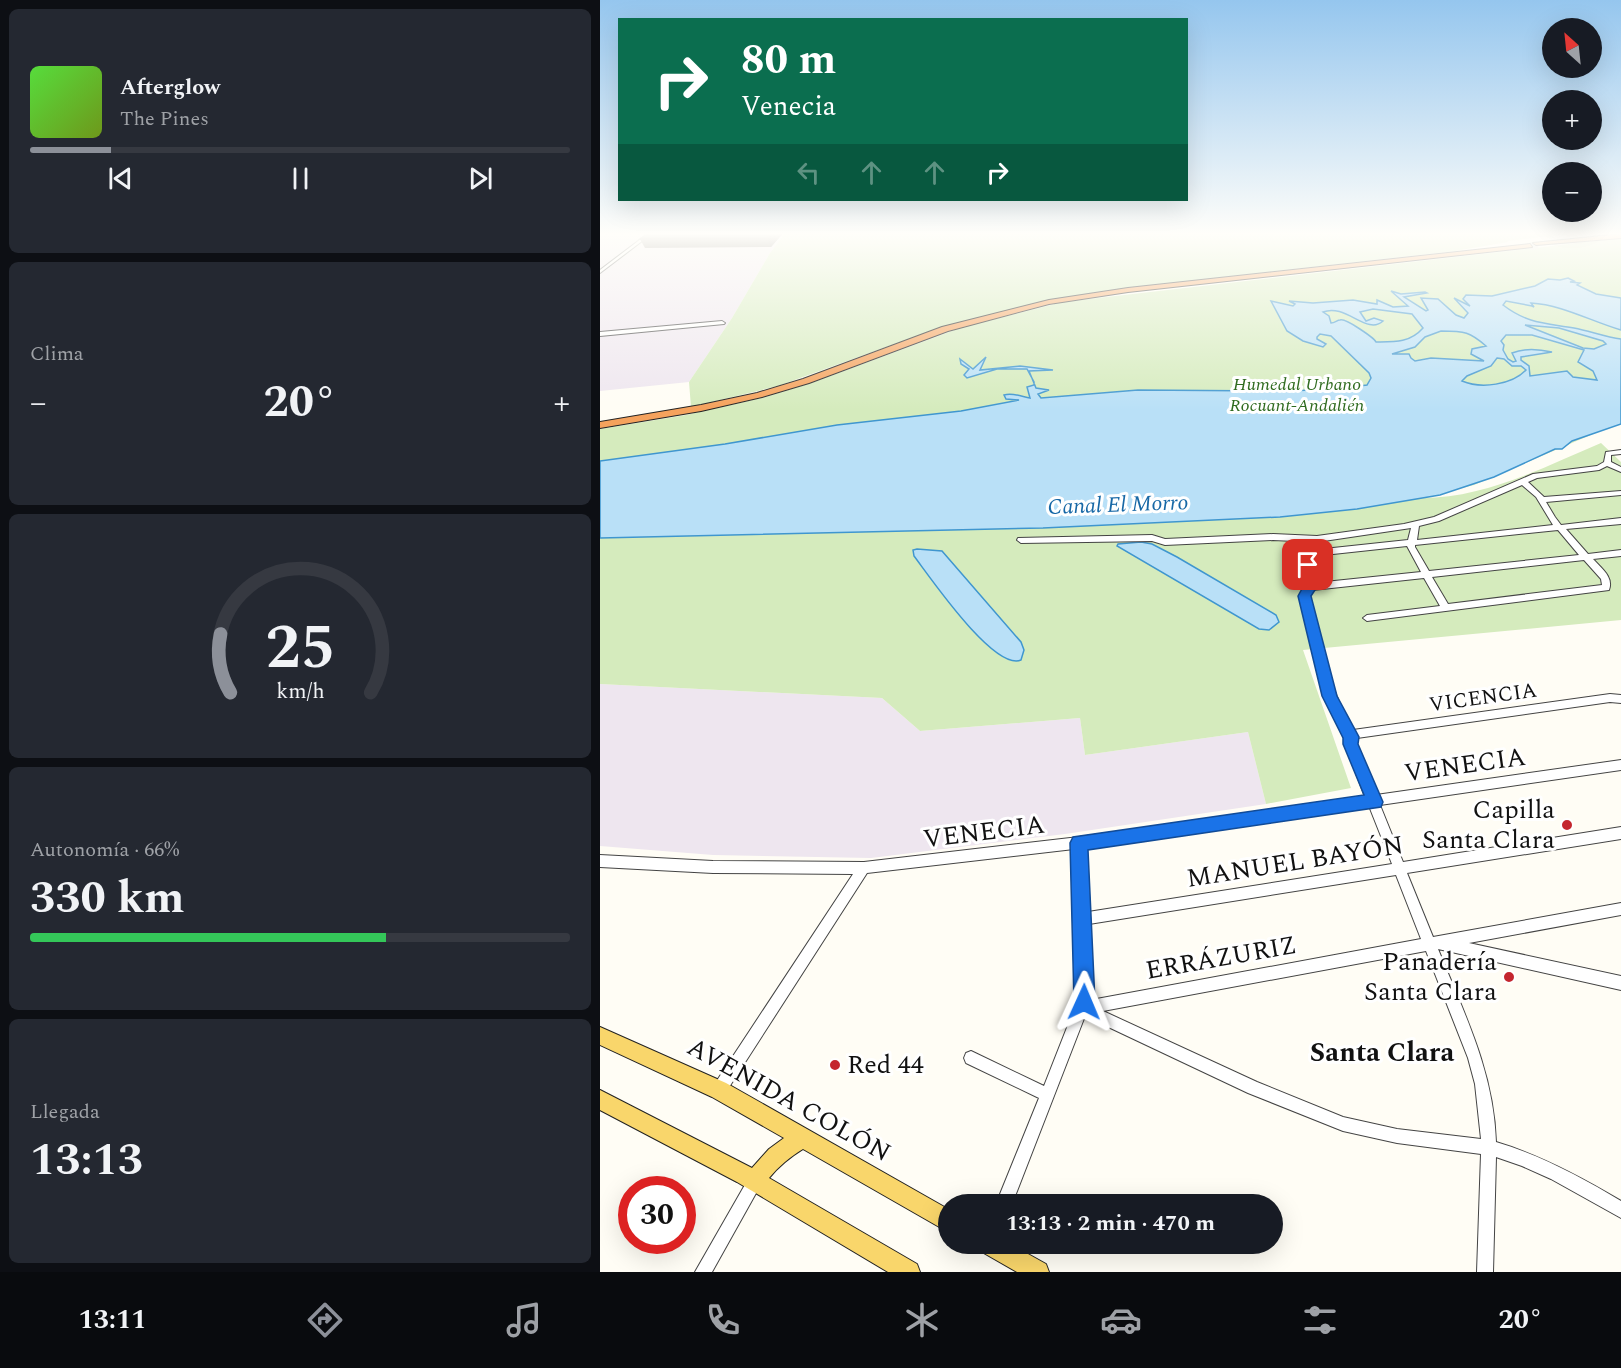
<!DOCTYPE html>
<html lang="es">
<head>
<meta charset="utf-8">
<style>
	:root { --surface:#171b24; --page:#242831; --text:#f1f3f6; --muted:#9ea1a6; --line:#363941; --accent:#8c9099 }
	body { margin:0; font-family:Spectral,serif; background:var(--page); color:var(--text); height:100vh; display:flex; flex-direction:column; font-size:22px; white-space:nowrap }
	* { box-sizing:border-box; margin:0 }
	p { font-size:20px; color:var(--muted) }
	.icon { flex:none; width:33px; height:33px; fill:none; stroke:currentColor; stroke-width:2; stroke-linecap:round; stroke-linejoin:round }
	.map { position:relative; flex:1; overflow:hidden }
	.details { display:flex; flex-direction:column; gap:9px; padding:9px; background:#0d0f14; width:600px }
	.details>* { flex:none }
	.top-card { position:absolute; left:18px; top:18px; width:570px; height:183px; border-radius:0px; box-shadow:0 6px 24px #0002; background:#0b6e4f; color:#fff; overflow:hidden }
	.needle { width:39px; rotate:333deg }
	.fabs { position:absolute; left:942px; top:18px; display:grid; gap:12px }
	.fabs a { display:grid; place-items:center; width:60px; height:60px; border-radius:50%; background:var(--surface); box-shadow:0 6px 24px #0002; font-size:30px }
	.speed { position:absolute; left:18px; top:1176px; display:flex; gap:12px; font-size:30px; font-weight:700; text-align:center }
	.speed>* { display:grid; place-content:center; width:78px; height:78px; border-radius:50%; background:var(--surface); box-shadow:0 6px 24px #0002; line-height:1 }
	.speed .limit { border:9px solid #d22; background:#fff; color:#111 }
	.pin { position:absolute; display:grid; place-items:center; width:51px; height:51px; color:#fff; margin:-26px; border-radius:12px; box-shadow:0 3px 9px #0006 }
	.me { position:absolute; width:66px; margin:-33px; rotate:1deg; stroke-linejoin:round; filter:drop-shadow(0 0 4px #0008) }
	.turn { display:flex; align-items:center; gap:21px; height:126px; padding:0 24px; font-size:27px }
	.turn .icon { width:78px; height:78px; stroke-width:2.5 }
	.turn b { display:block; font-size:42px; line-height:51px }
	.lanes { display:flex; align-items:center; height:57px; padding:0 24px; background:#0003; justify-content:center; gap:30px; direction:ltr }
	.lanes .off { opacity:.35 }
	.big { font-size:45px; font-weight:700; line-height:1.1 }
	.details .card { flex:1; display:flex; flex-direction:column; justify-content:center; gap:9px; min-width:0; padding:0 21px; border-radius:9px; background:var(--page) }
	.details .dial { align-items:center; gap:0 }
	.dial svg { height:156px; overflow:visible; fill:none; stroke:var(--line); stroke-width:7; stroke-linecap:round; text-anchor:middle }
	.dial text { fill:var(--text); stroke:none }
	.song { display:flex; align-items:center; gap:18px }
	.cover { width:72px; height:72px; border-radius:9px; background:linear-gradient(135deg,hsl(110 70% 55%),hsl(80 70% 35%)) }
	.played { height:6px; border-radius:3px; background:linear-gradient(90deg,var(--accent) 15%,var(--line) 15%) }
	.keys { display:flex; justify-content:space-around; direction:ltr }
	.heat { display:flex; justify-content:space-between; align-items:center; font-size:33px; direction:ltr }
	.charge { height:9px; border-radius:4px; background:linear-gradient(90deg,#34c759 66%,var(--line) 0) }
	.trip { position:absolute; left:338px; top:1194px; width:345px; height:60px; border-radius:30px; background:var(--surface); box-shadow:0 6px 24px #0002; font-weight:700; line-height:60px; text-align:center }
	.dock { display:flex; height:96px; justify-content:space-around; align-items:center; background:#090b0e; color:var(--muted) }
	.dock .icon { width:42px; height:42px }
	.dock .on { color:var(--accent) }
	.dock b { font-size:27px; color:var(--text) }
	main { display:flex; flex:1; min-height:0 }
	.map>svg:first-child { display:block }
</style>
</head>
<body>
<main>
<section class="details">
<div class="card">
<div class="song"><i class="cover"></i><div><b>Afterglow</b><p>The Pines</p></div></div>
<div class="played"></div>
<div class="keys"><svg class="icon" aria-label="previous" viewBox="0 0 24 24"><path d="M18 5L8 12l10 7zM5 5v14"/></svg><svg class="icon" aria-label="pause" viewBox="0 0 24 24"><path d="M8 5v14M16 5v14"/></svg><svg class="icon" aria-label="next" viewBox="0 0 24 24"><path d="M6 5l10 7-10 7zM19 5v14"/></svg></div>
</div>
<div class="card"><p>Clima</p>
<div class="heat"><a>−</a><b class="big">20°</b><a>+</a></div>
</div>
<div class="card dial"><svg viewBox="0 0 100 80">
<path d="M14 69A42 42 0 1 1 86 69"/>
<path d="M14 69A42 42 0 0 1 9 39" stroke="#8c9099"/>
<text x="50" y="56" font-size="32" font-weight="700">25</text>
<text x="50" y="72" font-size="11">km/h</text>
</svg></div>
<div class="card"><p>Autonomía · 66%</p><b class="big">330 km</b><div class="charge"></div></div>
<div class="card"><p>Llegada</p><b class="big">13:13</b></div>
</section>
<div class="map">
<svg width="1021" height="1272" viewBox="0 0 1021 1272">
	<rect width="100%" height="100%" fill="#fffdf5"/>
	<g fill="#eee6ef">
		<polygon points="0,232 186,232 170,253 132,318 89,382 0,391"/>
		<polygon points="0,684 282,698 320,731 480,718 485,755 648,732 666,804 465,834 271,858 113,855 0,846"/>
	</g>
	<g fill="#d5ebbd">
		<polygon points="186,232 1005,232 951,236 955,238 942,237 907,241 908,242 855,251 518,289 443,301 336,329 178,386 91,407 89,382 132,318 170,253"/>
		<path d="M1021,238V422L874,485L822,498C886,498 944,467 1001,443L1021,462V620L703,650L751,788L666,804L648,732L485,755L480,718L320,731L282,698L0,684V429L86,415L166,397L217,381L360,328L463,302Z"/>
	</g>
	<g fill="#b9e0f7" stroke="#3f96cf" stroke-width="1.5" fill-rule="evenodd">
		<path d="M968,278L974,281L970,282L980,283L977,285L996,294L1021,298V330C990,321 963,305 931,303L934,307L932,306L906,301L903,305C928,324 945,323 974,328C990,331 1005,337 1021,339V424L972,441L962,449H955L894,477L840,495L757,509L680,517L443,528L0,538V461L125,444L237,425L361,411L419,400L406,399L404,395C413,392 423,397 430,398L427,387L434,385V382L427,369H397L367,378L364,375L369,369L361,364L360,359L373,369L386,357L380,370L420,366L453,370L429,371L436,388L449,390L438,394L441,398L538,390L687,391L734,389L767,385L771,378L769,373L731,336L720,334L717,337V339L726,344L723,347L703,341L687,331L671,301L693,306L695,304L689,301L713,303L753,300L777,304V300L793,307L808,306L791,291L801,294L825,292L827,293L804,297L826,311L828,310L821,298L838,299L856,315L864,318L868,313L854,298L870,306L863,299L866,295L892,296L935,286L948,279L960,280ZM773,309L812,314L823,328C810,343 794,342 776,342C774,338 746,318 740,320C737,320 735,323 731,323L729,316L723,312C746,303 767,336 783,321L774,318L766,321L760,312ZM925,325L959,328L1003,341L1006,344L994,349L983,348ZM841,331C865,331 870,332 886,346L872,349L871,354L884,361L831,358L815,361L811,358L809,354H792L815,347L825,337ZM906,335H932L984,350L978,362L993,371L997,380L973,377L967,371L930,376L929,366L921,360V357L952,352C939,349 924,348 912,353L916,361L913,362L908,359L903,350L904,345L901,341ZM897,358L904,359L912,366H921L926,370C912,385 881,389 862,381L867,376L891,366Z"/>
		<polygon points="541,542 552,544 577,557 676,615 679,622 669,630 659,629 517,546 518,544"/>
		<path d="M317,549L342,551L421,642L424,650L421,660C394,671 330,577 314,556L313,550Z"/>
	</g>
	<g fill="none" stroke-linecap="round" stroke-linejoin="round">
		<polyline stroke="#dbdad3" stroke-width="8" stroke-dasharray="8 4" stroke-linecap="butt" points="930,246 940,245"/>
		<defs>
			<g id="minor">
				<polygon points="50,232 54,232 0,273 0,270"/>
				<polygon points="122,321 125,323 124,324 0,336 0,332"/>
				<path d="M1021,450V454L1011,455V462L1021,467V472L1007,466L999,470L937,478L928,482L944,497L1021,491V495L946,502L955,517L961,525L1021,518V524L966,529L988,554L1021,550V556L993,559C1001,568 1014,577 1009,590L767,621L763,618L767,615L840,606L824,578L713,590L710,592L709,598C721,643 729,690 753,730L1010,694L1021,695V703L1010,702L757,738L755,744L776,795L1021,760V770L780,805L803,862L1021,827V839L807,873L833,937L1021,903V915L869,943L1021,976V990L838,949C864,1013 894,1072 896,1142C940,1155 981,1177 1021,1201V1218L951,1179L922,1166L896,1157L893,1272H877L881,1154L797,1143L743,1131L648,1093L485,1016L412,1204H396L439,1098L366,1063L364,1058L366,1053L371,1051L444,1086L477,1002L479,990L474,849L267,873L124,1095L119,1097L114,1095L112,1090L114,1085L253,874L113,873L0,867V855L113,861L264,862L479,837L765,797L745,744C747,732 733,713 728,702C716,668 709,633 701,598L702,591L707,586L704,565L708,556L733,548L808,540L811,528L717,542L673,540L565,545L552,541L421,543L417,540L418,538L552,535L565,539L673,534L717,536L804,524L834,517L933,474L997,466L1004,462L1006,452ZM922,485L936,497L953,525L817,540L819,526L839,521ZM958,530L979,555L829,571L815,547V545ZM807,546L821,572L715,583L712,565L714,560L733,554ZM984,560L1001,579L1002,585L848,604L832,577ZM769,806L792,864L488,912L485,848ZM796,875L821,939L491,1000L493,990L489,924ZM826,951L868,1058L875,1084L881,1139L797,1129L743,1117L657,1082L503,1011Z"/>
				<polygon points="155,1173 160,1176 163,1181 160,1186 112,1272 95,1272 150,1176"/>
			</g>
			<g id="major">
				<path d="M0,1027L126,1083L348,1209V1232L203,1149C190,1157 179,1166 169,1178L317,1264L320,1272H288L137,1182L0,1110V1090L152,1168L169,1149L184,1138L112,1097L0,1045Z"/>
				<polygon points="379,1244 410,1244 446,1264 449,1272 417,1272 382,1252"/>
			</g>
			<g id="highway">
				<polygon points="1021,234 1021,238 936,245 933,243"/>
				<polygon points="930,244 932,247 528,292 449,304 348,331 209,383 162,397 101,411 0,428 0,422 101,405 157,393 203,379 342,327 449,300 528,288"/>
			</g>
		</defs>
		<use href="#minor" stroke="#444" stroke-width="2"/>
		<use href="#major" stroke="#222" stroke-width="2"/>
		<use href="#highway" stroke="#222" stroke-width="2"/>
		<use href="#minor" fill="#fff" fill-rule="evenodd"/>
		<use href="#major" fill="#f9d66b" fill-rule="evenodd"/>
		<use href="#highway" fill="#f5a25d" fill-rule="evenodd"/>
	</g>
	<polygon fill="#4d4742" points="184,232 171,247 45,248 40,239"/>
	<polygon fill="#3f3936" points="174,232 184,232 171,247 167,238"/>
	<polygon fill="#5a524d" stroke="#3f3936" stroke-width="1.5" points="50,232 174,232 167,238 40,239"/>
	<linearGradient id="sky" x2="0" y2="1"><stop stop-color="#95c6ee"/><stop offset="0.57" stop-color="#fffefa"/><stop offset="1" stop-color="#fffefa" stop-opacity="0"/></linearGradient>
	<rect width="1021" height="410" fill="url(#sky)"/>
	<polygon fill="#1a73e8" stroke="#114b97" stroke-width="1.5" points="708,560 714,565 717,587 711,596 737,696 759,737 758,744 783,802 781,807 488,850 495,1002 492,1009 484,1012 477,1009 474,1002 470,843 473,837 764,795 743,744 743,738 722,696 698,596 704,585 702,565"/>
	<g fill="#c4262e" stroke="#fff" stroke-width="2">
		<circle cx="967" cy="825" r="6"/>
		<circle cx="909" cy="977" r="6"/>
		<circle cx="235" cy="1065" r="6"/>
	</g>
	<g text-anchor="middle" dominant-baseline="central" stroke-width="6" stroke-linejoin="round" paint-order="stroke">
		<g font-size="18" font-style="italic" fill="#2f6b1f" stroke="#fff">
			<text x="697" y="384">Humedal Urbano<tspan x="697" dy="21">Rocuant-Andalién</tspan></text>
		</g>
		<g font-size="21" fill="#111" stroke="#fff">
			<text transform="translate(883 698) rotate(-8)">VICENCIA</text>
		</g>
		<g font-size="22" font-style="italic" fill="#1768a6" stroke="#fff">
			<text transform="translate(518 505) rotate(-2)">Canal El Morro</text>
		</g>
		<g font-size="26" fill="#111" stroke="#fff">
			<text transform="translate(865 765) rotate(-8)">VENECIA</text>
			<text transform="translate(384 832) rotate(-7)">VENECIA</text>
			<text transform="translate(695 862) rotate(-9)">MANUEL BAYÓN</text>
			<text transform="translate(621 958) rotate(-10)">ERRÁZURIZ</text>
			<text transform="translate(189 1100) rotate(29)">AVENIDA COLÓN</text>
		</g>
		<g font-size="26" fill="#111" stroke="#fff" text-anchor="end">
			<text x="955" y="810">Capilla<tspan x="955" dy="30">Santa Clara</tspan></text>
			<text x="897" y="962">Panadería<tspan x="897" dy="30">Santa Clara</tspan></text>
			<text x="247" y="1065" text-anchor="start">Red 44</text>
		</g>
		<g font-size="27" font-weight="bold" fill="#111" stroke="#fff">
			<text x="782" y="1053">Santa Clara</text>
		</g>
	</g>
</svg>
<div class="fabs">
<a><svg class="needle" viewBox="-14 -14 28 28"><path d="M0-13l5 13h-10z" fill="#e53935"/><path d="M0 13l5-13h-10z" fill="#9ea1a6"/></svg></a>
<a>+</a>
<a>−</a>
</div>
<div class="speed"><div class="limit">30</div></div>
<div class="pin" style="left:708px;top:565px;background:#d93025"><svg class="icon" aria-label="arrive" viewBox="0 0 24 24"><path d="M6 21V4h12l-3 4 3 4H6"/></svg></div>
<svg class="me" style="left:484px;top:1002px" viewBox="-20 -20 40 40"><path d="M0-17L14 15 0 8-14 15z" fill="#1a73e8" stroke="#fff" stroke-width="4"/></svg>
<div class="trip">13:13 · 2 min · 470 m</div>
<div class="top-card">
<div class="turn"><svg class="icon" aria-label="right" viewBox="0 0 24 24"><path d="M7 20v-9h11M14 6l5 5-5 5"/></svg><div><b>80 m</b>Venecia</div></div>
<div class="lanes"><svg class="icon off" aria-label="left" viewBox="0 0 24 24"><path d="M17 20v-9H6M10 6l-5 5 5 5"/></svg><svg class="icon off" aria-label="ahead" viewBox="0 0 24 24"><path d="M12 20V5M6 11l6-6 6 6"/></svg><svg class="icon off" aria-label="ahead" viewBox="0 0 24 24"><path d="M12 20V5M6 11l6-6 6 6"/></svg><svg class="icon" aria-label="right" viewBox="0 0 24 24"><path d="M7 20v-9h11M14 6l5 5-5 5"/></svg></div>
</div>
</div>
</main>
<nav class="dock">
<b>13:11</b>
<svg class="icon on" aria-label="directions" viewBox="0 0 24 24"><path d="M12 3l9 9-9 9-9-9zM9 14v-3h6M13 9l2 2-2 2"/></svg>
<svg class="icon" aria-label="music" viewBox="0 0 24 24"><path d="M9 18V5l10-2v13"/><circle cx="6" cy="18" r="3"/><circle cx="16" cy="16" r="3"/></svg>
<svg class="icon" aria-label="phone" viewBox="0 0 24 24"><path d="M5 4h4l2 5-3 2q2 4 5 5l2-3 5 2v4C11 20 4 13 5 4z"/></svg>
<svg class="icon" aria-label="climate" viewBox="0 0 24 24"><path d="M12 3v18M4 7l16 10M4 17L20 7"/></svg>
<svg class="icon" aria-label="car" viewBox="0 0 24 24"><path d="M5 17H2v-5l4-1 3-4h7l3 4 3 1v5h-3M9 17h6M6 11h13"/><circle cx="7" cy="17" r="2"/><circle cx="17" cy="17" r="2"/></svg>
<svg class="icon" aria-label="filters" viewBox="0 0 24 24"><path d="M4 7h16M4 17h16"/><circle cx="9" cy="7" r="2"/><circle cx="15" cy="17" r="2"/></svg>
<b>20°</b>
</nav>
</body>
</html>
